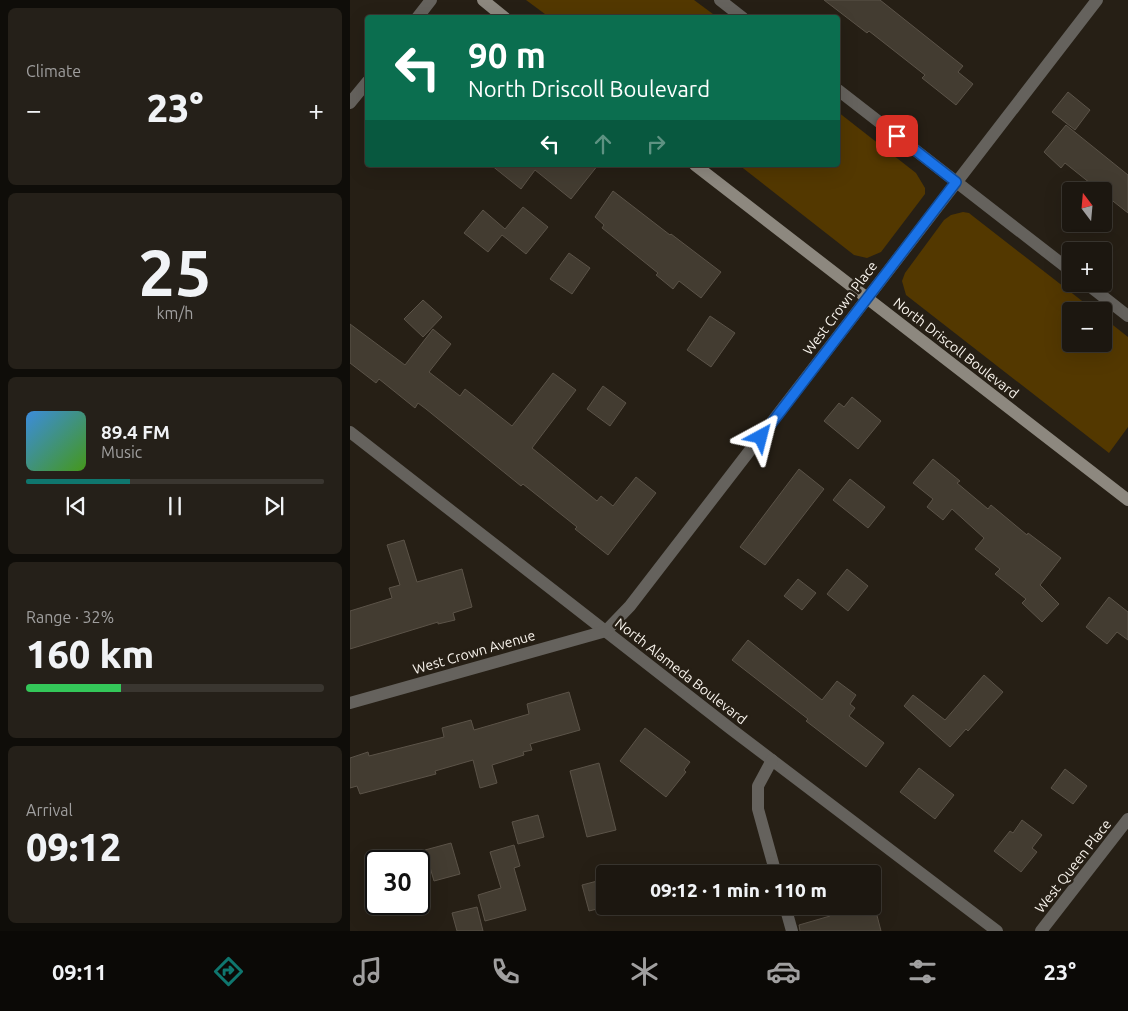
<!DOCTYPE html>
<html lang="en">
<head>
<meta charset="utf-8">
<style>
	:root { --surface:#1c1710; --page:#252019; --text:#f1f3f6; --muted:#a09f9f; --line:#3a3630; --accent:#0f766e }
	body { margin:0; font-family:Ubuntu,sans-serif; background:var(--page); color:var(--text); height:100vh; display:flex; flex-direction:column; font-size:19px; white-space:nowrap }
	* { box-sizing:border-box; margin:0 }
	p { font-size:16px; color:var(--muted) }
	.icon { flex:none; width:28px; height:28px; fill:none; stroke:currentColor; stroke-width:2; stroke-linecap:round; stroke-linejoin:round }
	.map { position:relative; flex:1; overflow:hidden }
	.sheet { display:flex; flex-direction:column; gap:8px; padding:8px; background:#0f0d09; width:350px }
	.sheet>* { flex:none }
	.banner { position:absolute; left:15px; top:15px; width:475px; height:152px; border-radius:5px; box-shadow:0 5px 20px #0002,0 0 0 1px var(--line); background:#0b6e4f; color:#fff; overflow:hidden }
	.needle { width:32px; rotate:344deg }
	.controls { position:absolute; left:712px; top:182px; display:grid; gap:10px }
	.controls a { display:grid; place-items:center; width:50px; height:50px; border-radius:5px; background:var(--surface); box-shadow:0 5px 20px #0002,0 0 0 1px var(--line); font-size:25px }
	.speed { position:absolute; left:15px; top:850px; display:flex; gap:10px; font-size:25px; font-weight:700; text-align:center }
	.speed>* { display:grid; place-content:center; width:65px; height:65px; border-radius:50%; background:var(--surface); box-shadow:0 5px 20px #0002,0 0 0 1px var(--line); line-height:1 }
	.speed .limit { border:2px solid #111; border-radius:8px; background:#fff; color:#111 }
	.pin { position:absolute; display:grid; place-items:center; width:42px; height:42px; color:#fff; margin:-21px; border-radius:10px; box-shadow:0 2px 8px #0006 }
	.me { position:absolute; width:55px; margin:-28px; rotate:38deg; stroke-linejoin:round; filter:drop-shadow(0 0 4px #0008) }
	.turn { display:flex; align-items:center; gap:18px; height:105px; padding:0 20px; font-size:22px }
	.turn .icon { width:65px; height:65px; stroke-width:2.5 }
	.turn b { display:block; font-size:35px; line-height:42px }
	.lanes { display:flex; align-items:center; height:48px; padding:0 20px; background:#0003; justify-content:center; gap:25px; direction:ltr }
	.lanes .off { opacity:.35 }
	.big { font-size:38px; font-weight:800; line-height:1.1 }
	.sheet .tile { flex:1; display:flex; flex-direction:column; justify-content:center; gap:8px; min-width:0; padding:0 18px; border-radius:8px; background:var(--page) }
	.sheet .dial { align-items:center; gap:0 }
	.dial b { font-size:65px; line-height:1 }
	.song { display:flex; align-items:center; gap:15px }
	.cover { width:60px; height:60px; border-radius:8px; background:linear-gradient(135deg,hsl(210 70% 55%),hsl(100 70% 35%)) }
	.played { height:5px; border-radius:2px; background:linear-gradient(90deg,var(--accent) 35%,var(--line) 35%) }
	.keys { display:flex; justify-content:space-around; direction:ltr }
	.heat { display:flex; justify-content:space-between; align-items:center; font-size:28px; direction:ltr }
	.charge { height:8px; border-radius:4px; background:linear-gradient(90deg,#34c759 32%,var(--line) 0) }
	.trip { position:absolute; left:246px; top:865px; width:285px; height:50px; border-radius:5px; background:var(--surface); box-shadow:0 5px 20px #0002,0 0 0 1px var(--line); font-weight:800; line-height:50px; text-align:center }
	.dock { display:flex; height:80px; justify-content:space-around; align-items:center; background:#0b0906; color:var(--muted) }
	.dock .icon { width:35px; height:35px }
	.dock .active { color:var(--accent) }
	.dock b { font-size:22px; color:var(--text) }
	main { display:flex; flex:1; min-height:0 }
	.map>svg:first-child { display:block }
</style>
</head>
<body>
<main>
<section class="sheet">
<div class="tile"><p>Climate</p>
<div class="heat"><a>−</a><b class="big">23°</b><a>+</a></div>
</div>
<div class="tile dial"><b>25</b><p>km/h</p></div>
<div class="tile">
<div class="song"><i class="cover"></i><div><b>89.4 FM</b><p>Music</p></div></div>
<div class="played"></div>
<div class="keys"><svg class="icon" aria-label="previous" viewBox="0 0 24 24"><path d="M18 5L8 12l10 7zM5 5v14"/></svg><svg class="icon" aria-label="pause" viewBox="0 0 24 24"><path d="M8 5v14M16 5v14"/></svg><svg class="icon" aria-label="next" viewBox="0 0 24 24"><path d="M6 5l10 7-10 7zM19 5v14"/></svg></div>
</div>
<div class="tile"><p>Range · 32%</p><b class="big">160 km</b><div class="charge"></div></div>
<div class="tile"><p>Arrival</p><b class="big">09:12</b></div>
</section>
<div class="map">
<svg width="778" height="931" viewBox="0 0 778 931">
	<rect width="100%" height="100%" fill="#261f15"/>
	<g fill="#533800">
		<polygon points="176,0 344,0 367,17 199,17"/>
		<polygon points="488,112 566,173 575,188 575,194 531,252 517,258 504,255 389,165 488,165"/>
		<polygon points="613,212 619,213 624,217 745,311 721,311 721,344 754,344 754,318 778,337 778,427 759,453 556,295 552,281 555,273 594,220 601,215"/>
	</g>
	<g fill="#433c31" stroke="#5b5348">
		<polygon points="474,0 530,0 613,66 608,72 623,84 606,105 572,78 575,75 519,31 517,33"/>
		<polygon points="718,92 740,110 725,130 702,112"/>
		<polygon points="716,125 778,175 778,213 754,194 754,191 750,191 715,163 711,168 694,152"/>
		<polygon points="141,165 248,165 221,199 185,170 171,189"/>
		<polygon points="263,191 320,235 321,234 371,272 351,298 329,281 323,289 306,275 308,273 252,228 254,225 245,217"/>
		<polygon points="173,207 198,227 176,254 152,235 138,252 114,233 133,210 155,229"/>
		<polygon points="219,253 240,268 222,294 200,279"/>
		<polygon points="73,300 92,317 73,337 54,319"/>
		<polygon points="360,316 385,333 361,367 337,350"/>
		<polygon points="0,324 55,365 83,329 101,344 79,372 110,396 115,389 162,426 203,373 226,390 182,448 247,501 251,496 263,506 286,477 306,493 258,555 225,529 227,527 173,484 171,486 76,409 68,403 65,408 29,379 26,383 0,363"/>
		<polygon points="253,386 276,403 260,426 237,409"/>
		<polygon points="502,397 531,421 508,449 474,421 489,403 494,407"/>
		<polygon points="583,459 610,481 607,483 638,509 641,505 677,535 678,533 711,558 690,585 709,604 692,622 672,603 676,599 645,574 650,569 625,549 634,538 602,509 593,520 577,507 583,499 563,483"/>
		<polygon points="449,469 474,489 415,565 390,547"/>
		<polygon points="500,479 535,507 518,528 483,500"/>
		<polygon points="54,540 67,582 112,569 122,607 103,613 105,620 88,624 88,622 0,649 0,611 42,598 39,588 50,585 37,545"/>
		<polygon points="497,569 518,586 498,611 477,594"/>
		<polygon points="448,579 466,593 452,610 434,596"/>
		<polygon points="759,597 778,612 778,640 767,632 757,644 736,627"/>
		<polygon points="398,640 472,700 487,681 506,695 500,704 505,708 499,716 534,743 516,767 456,721 458,719 382,660"/>
		<polygon points="634,675 653,692 618,731 616,729 600,747 554,706 563,695 595,720"/>
		<polygon points="219,692 230,730 180,744 182,750 173,752 174,755 142,765 147,783 130,788 123,760 85,771 86,774 10,794 7,786 0,788 0,758 18,752 19,756 94,737 92,728 121,720 124,730 179,714 177,704"/>
		<polygon points="295,728 340,762 334,770 336,772 316,797 270,761"/>
		<polygon points="249,763 266,830 237,837 220,771"/>
		<polygon points="569,768 604,795 585,819 550,792"/>
		<polygon points="715,769 737,786 723,804 701,788"/>
		<polygon points="188,815 194,837 168,844 162,822"/>
		<polygon points="672,820 692,835 682,848 687,852 671,872 644,851 660,831 663,833"/>
		<polygon points="101,843 110,874 84,881 75,850"/>
		<polygon points="164,845 170,866 164,868 176,910 135,921 128,895 151,888 140,852"/>
		<polygon points="255,879 255,907 239,911 232,885"/>
		<polygon points="522,904 524,904 531,931 450,931 449,925 480,916 479,910 496,906 497,911 515,906 522,906"/>
		<polygon points="127,907 133,931 107,931 102,913"/>
	</g>
	<g fill="none" stroke-linecap="round" stroke-linejoin="round">
		<g stroke="#65625d" stroke-width="12">
			<polyline points="370,0 393,18"/>
			<polyline points="67,18 81,0"/>
			<polyline points="488,90 721,271"/>
			<polyline points="0,103 18,81"/>
			<polyline points="737,284 778,316"/>
			<polyline points="0,432 381,729 647,931"/>
			<polyline points="0,703 256,631 280,606 747,0"/>
			<polyline points="422,760 408,786 408,809 426,874"/>
			<polyline points="435,906 442,931"/>
			<polyline points="691,931 778,819"/>
		</g>
		<g stroke="#8d887f" stroke-width="12">
			<polyline points="133,0 155,18"/>
			<polyline points="345,165 778,500"/>
		</g>
	</g>
	<g fill="none" stroke-linecap="round" stroke-linejoin="round">
		<defs>
			<polyline id="route" points="411,437 606,182 547,136"/>
		</defs>
		<use href="#route" stroke="#114b97" stroke-width="12"/>
		<use href="#route" stroke="#1a73e8" stroke-width="9"/>
	</g>
	<g text-anchor="middle" dominant-baseline="central" stroke-width="5" stroke-linejoin="round" paint-order="stroke">
		<g font-size="14" fill="#f9f4ed" stroke="#261f15">
			<text transform="translate(490 308) rotate(-53)">West Crown Place</text>
			<text transform="translate(606 348) rotate(38)">North Driscoll Boulevard</text>
			<text transform="translate(124 652) rotate(-16)">West Crown Avenue</text>
			<text transform="translate(331 671) rotate(38)">North Alameda Boulevard</text>
			<text transform="translate(723 866) rotate(-52)">West Queen Place</text>
		</g>
	</g>
</svg>
<div class="controls">
<a><svg class="needle" viewBox="-14 -14 28 28"><path d="M0-13l5 13h-10z" fill="#e53935"/><path d="M0 13l5-13h-10z" fill="#a09f9f"/></svg></a>
<a>+</a>
<a>−</a>
</div>
<div class="speed"><div class="limit">30</div></div>
<div class="pin" style="left:547px;top:136px;background:#d93025"><svg class="icon" aria-label="arrive" viewBox="0 0 24 24"><path d="M6 21V4h12l-3 4 3 4H6"/></svg></div>
<svg class="me" style="left:411px;top:437px" viewBox="-20 -20 40 40"><path d="M0-17L14 15 0 8-14 15z" fill="#1a73e8" stroke="#fff" stroke-width="4"/></svg>
<div class="trip">09:12 · 1 min · 110 m</div>
<div class="banner">
<div class="turn"><svg class="icon" aria-label="left" viewBox="0 0 24 24"><path d="M17 20v-9H6M10 6l-5 5 5 5"/></svg><div><b>90 m</b>North Driscoll Boulevard</div></div>
<div class="lanes"><svg class="icon" aria-label="left" viewBox="0 0 24 24"><path d="M17 20v-9H6M10 6l-5 5 5 5"/></svg><svg class="icon off" aria-label="ahead" viewBox="0 0 24 24"><path d="M12 20V5M6 11l6-6 6 6"/></svg><svg class="icon off" aria-label="right" viewBox="0 0 24 24"><path d="M7 20v-9h11M14 6l5 5-5 5"/></svg></div>
</div>
</div>
</main>
<nav class="dock">
<b>09:11</b>
<svg class="icon active" aria-label="directions" viewBox="0 0 24 24"><path d="M12 3l9 9-9 9-9-9zM9 14v-3h6M13 9l2 2-2 2"/></svg>
<svg class="icon" aria-label="music" viewBox="0 0 24 24"><path d="M9 18V5l10-2v13"/><circle cx="6" cy="18" r="3"/><circle cx="16" cy="16" r="3"/></svg>
<svg class="icon" aria-label="phone" viewBox="0 0 24 24"><path d="M5 4h4l2 5-3 2q2 4 5 5l2-3 5 2v4C11 20 4 13 5 4z"/></svg>
<svg class="icon" aria-label="climate" viewBox="0 0 24 24"><path d="M12 3v18M4 7l16 10M4 17L20 7"/></svg>
<svg class="icon" aria-label="car" viewBox="0 0 24 24"><path d="M5 17H2v-5l4-1 3-4h7l3 4 3 1v5h-3M9 17h6M6 11h13"/><circle cx="7" cy="17" r="2"/><circle cx="17" cy="17" r="2"/></svg>
<svg class="icon" aria-label="filters" viewBox="0 0 24 24"><path d="M4 7h16M4 17h16"/><circle cx="9" cy="7" r="2"/><circle cx="15" cy="17" r="2"/></svg>
<b>23°</b>
</nav>
</body>
</html>
